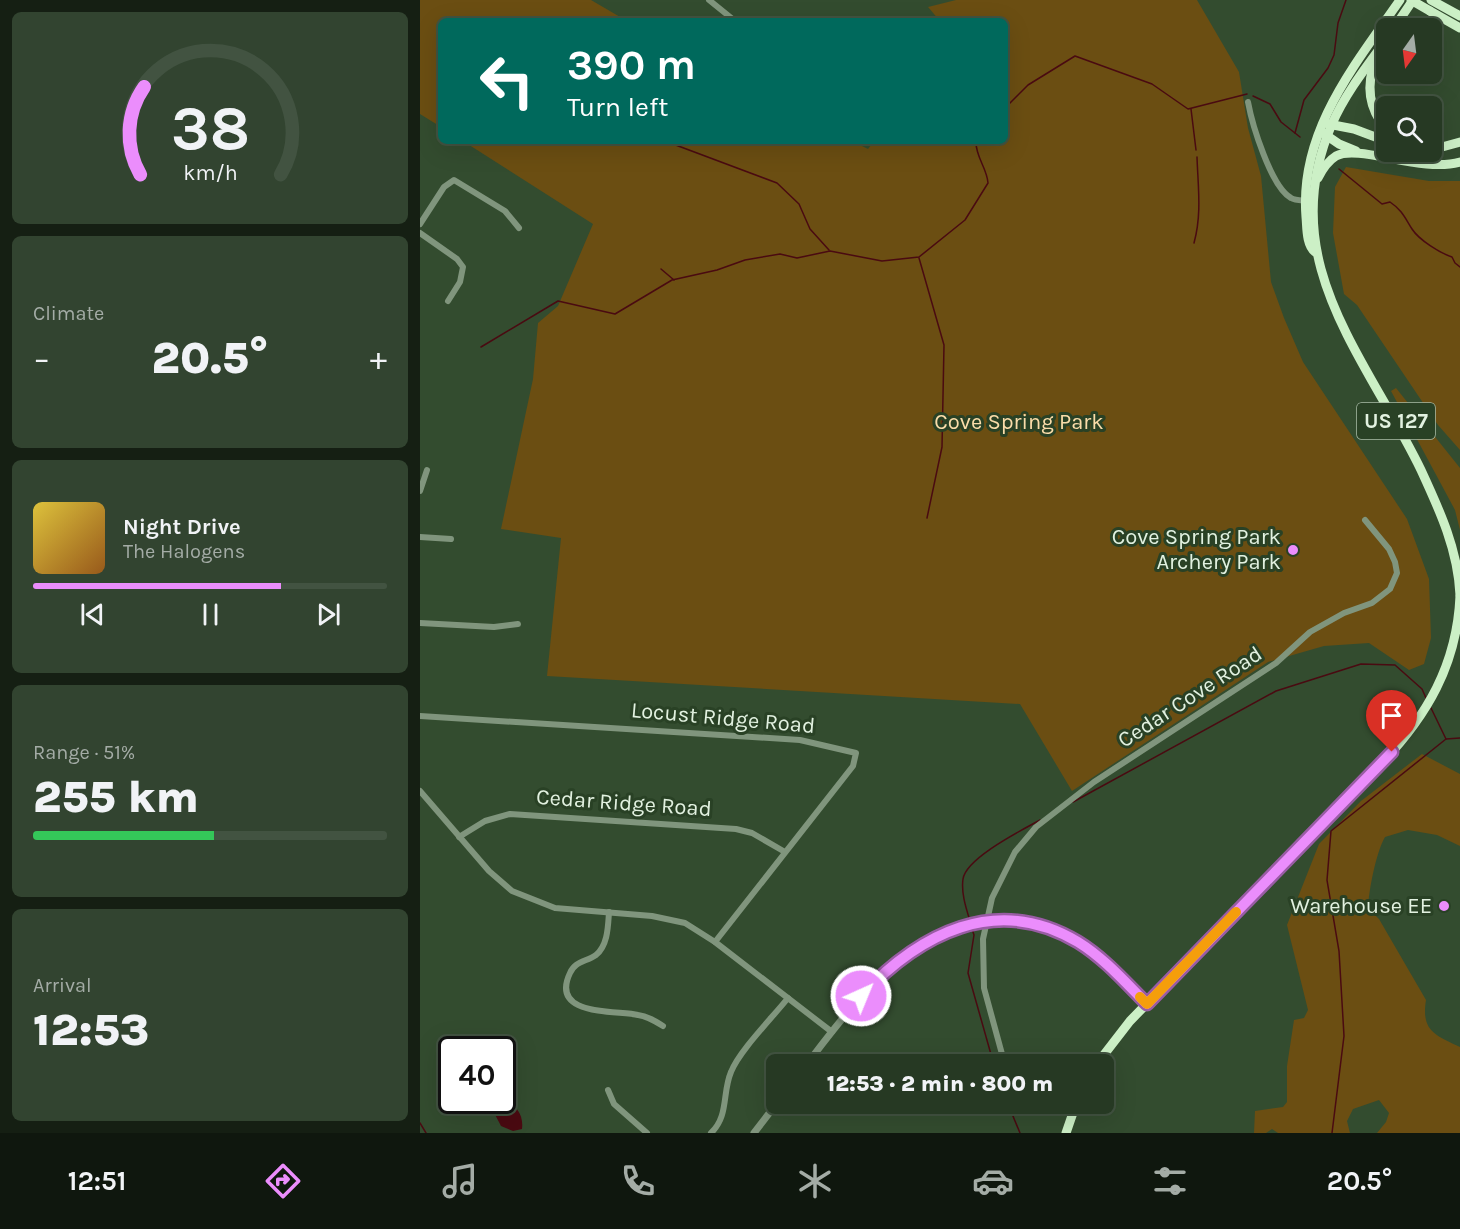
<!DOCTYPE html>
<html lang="en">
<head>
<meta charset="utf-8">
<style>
	:root { --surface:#263923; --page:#324430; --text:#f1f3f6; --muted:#a4aca6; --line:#425341; --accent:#eb8dfc }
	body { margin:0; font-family:Karla,sans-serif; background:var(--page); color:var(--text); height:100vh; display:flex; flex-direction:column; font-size:22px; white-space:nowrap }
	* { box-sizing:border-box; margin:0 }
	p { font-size:20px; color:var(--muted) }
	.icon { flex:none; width:33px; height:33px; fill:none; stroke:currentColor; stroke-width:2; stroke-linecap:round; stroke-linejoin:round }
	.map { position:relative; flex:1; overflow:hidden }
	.side { display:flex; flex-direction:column; gap:12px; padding:12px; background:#151f13; width:420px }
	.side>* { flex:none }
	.guide { position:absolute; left:18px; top:18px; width:570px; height:126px; border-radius:9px; box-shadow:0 6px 24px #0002,0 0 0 2px var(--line); background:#00695c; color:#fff; overflow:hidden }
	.needle { width:39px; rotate:194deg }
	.fabs { position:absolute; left:956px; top:18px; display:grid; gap:12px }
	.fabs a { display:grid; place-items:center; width:66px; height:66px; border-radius:9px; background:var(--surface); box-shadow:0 6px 24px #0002,0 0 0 2px var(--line); font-size:30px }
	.speed { position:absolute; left:18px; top:1036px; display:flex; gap:12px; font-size:30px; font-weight:700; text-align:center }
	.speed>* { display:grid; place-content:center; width:78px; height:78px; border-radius:50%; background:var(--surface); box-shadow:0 6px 24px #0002,0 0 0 2px var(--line); line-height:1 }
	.speed .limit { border:3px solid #111; border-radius:9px; background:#fff; color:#111 }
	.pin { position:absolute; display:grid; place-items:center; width:51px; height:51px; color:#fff; margin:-62px -26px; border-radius:50% 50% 50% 0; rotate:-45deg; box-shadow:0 0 6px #0007 }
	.pin .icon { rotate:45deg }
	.me { position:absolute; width:66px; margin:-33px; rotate:44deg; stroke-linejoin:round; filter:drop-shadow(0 0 4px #0008) }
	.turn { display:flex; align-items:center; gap:21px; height:126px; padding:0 30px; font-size:27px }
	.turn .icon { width:78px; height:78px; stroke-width:2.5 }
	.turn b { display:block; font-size:42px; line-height:51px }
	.big { font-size:45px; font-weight:800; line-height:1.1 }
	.side .widget { flex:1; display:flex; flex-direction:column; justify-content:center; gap:9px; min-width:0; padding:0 21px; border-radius:9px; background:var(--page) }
	.side .dial { align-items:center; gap:0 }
	.dial svg { height:156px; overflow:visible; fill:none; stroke:var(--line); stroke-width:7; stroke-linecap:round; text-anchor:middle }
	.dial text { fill:var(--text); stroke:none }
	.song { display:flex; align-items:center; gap:18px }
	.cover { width:72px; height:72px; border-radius:9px; background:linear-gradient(135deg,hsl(50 70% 55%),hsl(30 70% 35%)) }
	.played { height:6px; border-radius:3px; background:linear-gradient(90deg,var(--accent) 70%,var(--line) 70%) }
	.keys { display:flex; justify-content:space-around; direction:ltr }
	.heat { display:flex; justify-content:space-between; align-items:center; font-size:33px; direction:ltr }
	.charge { height:9px; border-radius:4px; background:linear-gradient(90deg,#34c759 51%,var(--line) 0) }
	.trip { position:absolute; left:346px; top:1054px; width:348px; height:60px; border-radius:9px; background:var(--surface); box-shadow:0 6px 24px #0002,0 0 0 2px var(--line); font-weight:800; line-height:60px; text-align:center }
	.dock { display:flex; height:96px; justify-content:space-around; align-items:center; background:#0f170e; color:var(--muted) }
	.dock .icon { width:42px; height:42px }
	.dock .current { color:var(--accent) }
	.dock b { font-size:27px; color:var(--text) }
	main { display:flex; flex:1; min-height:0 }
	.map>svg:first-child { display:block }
</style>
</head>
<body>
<main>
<section class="side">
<div class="widget dial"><svg viewBox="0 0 100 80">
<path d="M14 69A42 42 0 1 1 86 69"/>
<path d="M14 69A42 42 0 0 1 16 24" stroke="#eb8dfc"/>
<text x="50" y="56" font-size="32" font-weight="700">38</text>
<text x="50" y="72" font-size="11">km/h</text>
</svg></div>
<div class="widget"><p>Climate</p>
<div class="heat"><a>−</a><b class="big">20.5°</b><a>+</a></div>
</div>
<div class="widget">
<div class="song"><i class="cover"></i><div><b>Night Drive</b><p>The Halogens</p></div></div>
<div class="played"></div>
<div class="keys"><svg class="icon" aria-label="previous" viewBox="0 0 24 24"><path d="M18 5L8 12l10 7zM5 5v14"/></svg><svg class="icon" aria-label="pause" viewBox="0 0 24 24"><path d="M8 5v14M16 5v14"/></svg><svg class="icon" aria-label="next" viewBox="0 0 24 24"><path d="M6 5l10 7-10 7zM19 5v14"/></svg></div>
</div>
<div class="widget"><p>Range · 51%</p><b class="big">255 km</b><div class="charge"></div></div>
<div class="widget"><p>Arrival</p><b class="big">12:53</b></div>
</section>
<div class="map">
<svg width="1040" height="1133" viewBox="0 0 1040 1133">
	<rect width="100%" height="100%" fill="#334c2f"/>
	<g fill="#6b4e12">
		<polygon points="0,0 171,0 207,21 21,21 21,127 0,114"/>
		<polygon points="536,0 777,0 819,72 828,128 841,176 851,282 864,318 883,362 987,519 1009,579 1011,638 1004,664 989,670 949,643 904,646 848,662 652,791 600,704 127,676 141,538 81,529 113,379 118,323 138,306 173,224 43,141 432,141 448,149 454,141 585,141 585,21 520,21 508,7"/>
		<polygon points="926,167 1009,181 1040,181 1040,450 1018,425 937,305 924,294 913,233 915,187"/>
		<polygon points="976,388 1040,468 1040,530 1035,510 971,391"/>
		<path d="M1002,754L1040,774V846L1017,835L988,830L965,837C956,853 949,889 948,908L959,919L1006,1000C1001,1031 1015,1035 1040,1047V1133H957L966,1122L969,1113L959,1100L933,1109L927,1121L930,1133H858L852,1129L846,1133H834L835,1111L863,1107L867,1102V1066L874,1020L884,1018L888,1010L867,925L899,844L941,801Z"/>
	</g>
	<path fill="#4a0a11" d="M83,1095C94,1106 104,1112 102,1129L93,1131L81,1126L68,1101H82Z"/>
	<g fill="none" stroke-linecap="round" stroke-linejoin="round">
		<g stroke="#4a0a11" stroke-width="1.5">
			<polyline points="833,96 850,104 861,122 880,137"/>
			<polyline points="585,108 608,85 655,56 732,84 768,109 827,94"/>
			<polyline points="771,109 776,150"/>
			<polyline points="875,133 884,100 908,68 914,55 918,23 926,0"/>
			<polyline points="245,141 357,183 379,204 390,229 409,250"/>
			<path d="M919,169L962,204L970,202C982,210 985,218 992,229C999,240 1020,253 1032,257L1035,263L1040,267"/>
			<path d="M774,243C782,214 778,187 777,157"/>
			<polyline points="499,258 524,345 522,447 507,518"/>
			<polyline points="241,269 254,280"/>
			<path d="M61,347L138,301L195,314L252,280L297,270L325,260L360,254L377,258L410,251L462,261L499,257L545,220L568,183C567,168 555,156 556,141"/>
			<polyline points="1011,708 1026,739"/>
			<polyline points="653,802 856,691 941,664 975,665 1002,689 1006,698"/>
			<path d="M550,921C546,908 541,893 543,879C546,858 602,830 620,820"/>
			<polyline points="552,929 554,935 548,973 574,1065"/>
			<polyline points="588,1104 600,1133"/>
			<polyline points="0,1123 6,1133"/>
			<polyline points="912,1133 924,1036 919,951 907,880 911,831 1026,739 1040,738"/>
		</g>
		<g stroke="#80957d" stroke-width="6">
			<polyline points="289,0 315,21"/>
			<path d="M828,102C832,124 851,187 871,198C876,201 884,200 889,201"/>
			<polyline points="0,224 24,187 34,180 85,211 99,228"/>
			<polyline points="0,233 37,259 43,267 40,282 28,301"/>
			<polyline points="0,491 7,470"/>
			<polyline points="0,537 31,539"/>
			<polyline points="0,623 74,627 98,624"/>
			<polyline points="0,716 380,740 436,753 433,766 295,942"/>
			<polyline points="0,791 69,871 92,891 135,908 232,916 265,923 295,942 412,1032"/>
			<polyline points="39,837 65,821 90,814 316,829 332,833 365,852"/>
			<path d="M189,912C188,926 188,945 176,955C166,962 155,961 150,973C129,1017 197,1010 218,1015C227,1016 235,1021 243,1026"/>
			<polyline points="585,1065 564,988 563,939 572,898 595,852 616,827 674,782 856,663 890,632 924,613 952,603 970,589 977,573 975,562 969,549 945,520"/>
			<polyline points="188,1090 194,1104 227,1133"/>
			<path d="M291,1133C309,1116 302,1093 311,1072C319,1051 353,1017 368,998"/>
		</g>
		<g stroke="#80957d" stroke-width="7">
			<path d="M386,1065C438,998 498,913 594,922C617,924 639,931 659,943C684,959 705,983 727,1003"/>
			<polyline points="334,1133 357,1103"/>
		</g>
		<g stroke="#ccf0c6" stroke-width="9">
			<polyline points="1011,0 1040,16"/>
			<polyline points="1010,11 1040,28"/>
			<polyline points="974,28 993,0"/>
			<path d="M966,40C947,66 925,94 912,124C853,260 945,355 1001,470C1020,511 1038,550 1040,595"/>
			<path d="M956,59C946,84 948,108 966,129"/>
			<polyline points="908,124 934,129 966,141"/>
			<polyline points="903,133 919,144 936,151"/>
			<polyline points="1011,150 1040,142"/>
			<path d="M898,178C902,170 908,161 916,156C939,144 1001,173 1040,162"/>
			<path d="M895,252C886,245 887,227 886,217C879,132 934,66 980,0"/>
			<path d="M676,1065L710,1021L960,765C1007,716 1037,665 1040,596"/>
			<polyline points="646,1133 656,1104"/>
		</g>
		<polyline stroke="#ccf0c6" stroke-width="9" points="991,0 1010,11"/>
	</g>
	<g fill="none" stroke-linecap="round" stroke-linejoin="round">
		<defs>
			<path id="route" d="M441,996C499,934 576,893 658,942C684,958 705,982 727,1004L972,752"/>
		</defs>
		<use href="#route" stroke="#995ca4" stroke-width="15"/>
		<use href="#route" stroke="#eb8dfc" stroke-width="10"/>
		<polyline stroke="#f59e0b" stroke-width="10" points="720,997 727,1004 816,912"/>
	</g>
	<g fill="#eb8dfc" stroke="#294125" stroke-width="2">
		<circle cx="873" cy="550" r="6"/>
		<circle cx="1024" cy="906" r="6"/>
	</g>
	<g text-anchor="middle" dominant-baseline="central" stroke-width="6" stroke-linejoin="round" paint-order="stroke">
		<rect fill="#294125" stroke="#aabca8" stroke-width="1.5" x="937" y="403" width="78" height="36" rx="4.5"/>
		<g font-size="21" font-weight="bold" fill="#e2f1e0">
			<text x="976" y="421">US 127</text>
		</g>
		<g font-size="22" fill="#fadca9" stroke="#294125">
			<text x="599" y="422">Cove Spring Park</text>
		</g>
		<g font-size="22" fill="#e2f1e0" stroke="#294125" text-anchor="end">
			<text x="861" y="537">Cove Spring Park<tspan x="861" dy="25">Archery Park</tspan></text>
			<text x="1012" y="906">Warehouse EE</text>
		</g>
		<g font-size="22" fill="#e2f1e0" stroke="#294125">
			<text transform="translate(770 697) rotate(-33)">Cedar Cove Road</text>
			<text transform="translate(303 718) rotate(5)">Locust Ridge Road</text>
			<text transform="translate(204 803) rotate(4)">Cedar Ridge Road</text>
		</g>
	</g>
</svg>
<div class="fabs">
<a><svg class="needle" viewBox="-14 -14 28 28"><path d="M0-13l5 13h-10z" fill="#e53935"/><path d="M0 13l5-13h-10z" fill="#a4aca6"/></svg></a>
<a><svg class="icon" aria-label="search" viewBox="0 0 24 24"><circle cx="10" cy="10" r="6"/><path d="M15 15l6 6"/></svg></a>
</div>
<div class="speed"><div class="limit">40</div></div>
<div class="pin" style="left:972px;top:752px;background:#d93025"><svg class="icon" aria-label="arrive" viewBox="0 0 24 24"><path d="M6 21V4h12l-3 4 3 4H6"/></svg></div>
<svg class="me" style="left:441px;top:996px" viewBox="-20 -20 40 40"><circle r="17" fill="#eb8dfc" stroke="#fff" stroke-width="3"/><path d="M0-11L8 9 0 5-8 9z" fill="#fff"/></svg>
<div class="trip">12:53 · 2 min · 800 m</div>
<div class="guide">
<div class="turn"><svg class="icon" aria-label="left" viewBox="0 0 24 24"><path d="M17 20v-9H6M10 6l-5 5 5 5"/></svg><div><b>390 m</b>Turn left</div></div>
</div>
</div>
</main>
<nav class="dock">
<b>12:51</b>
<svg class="icon current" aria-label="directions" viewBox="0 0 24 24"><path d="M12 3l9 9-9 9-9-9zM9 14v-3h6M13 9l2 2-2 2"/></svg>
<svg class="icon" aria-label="music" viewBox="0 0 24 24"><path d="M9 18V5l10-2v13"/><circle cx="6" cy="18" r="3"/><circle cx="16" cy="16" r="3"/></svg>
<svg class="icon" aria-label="phone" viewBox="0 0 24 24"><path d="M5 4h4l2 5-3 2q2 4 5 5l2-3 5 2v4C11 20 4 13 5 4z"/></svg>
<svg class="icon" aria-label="climate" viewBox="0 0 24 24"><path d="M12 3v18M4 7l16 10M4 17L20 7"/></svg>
<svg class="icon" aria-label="car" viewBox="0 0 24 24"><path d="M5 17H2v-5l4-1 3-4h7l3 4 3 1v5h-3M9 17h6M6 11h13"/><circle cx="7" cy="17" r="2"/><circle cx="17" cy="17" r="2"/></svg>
<svg class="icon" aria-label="filters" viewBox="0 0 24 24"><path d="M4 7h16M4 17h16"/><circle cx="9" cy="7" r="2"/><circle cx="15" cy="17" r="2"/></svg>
<b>20.5°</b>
</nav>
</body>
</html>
